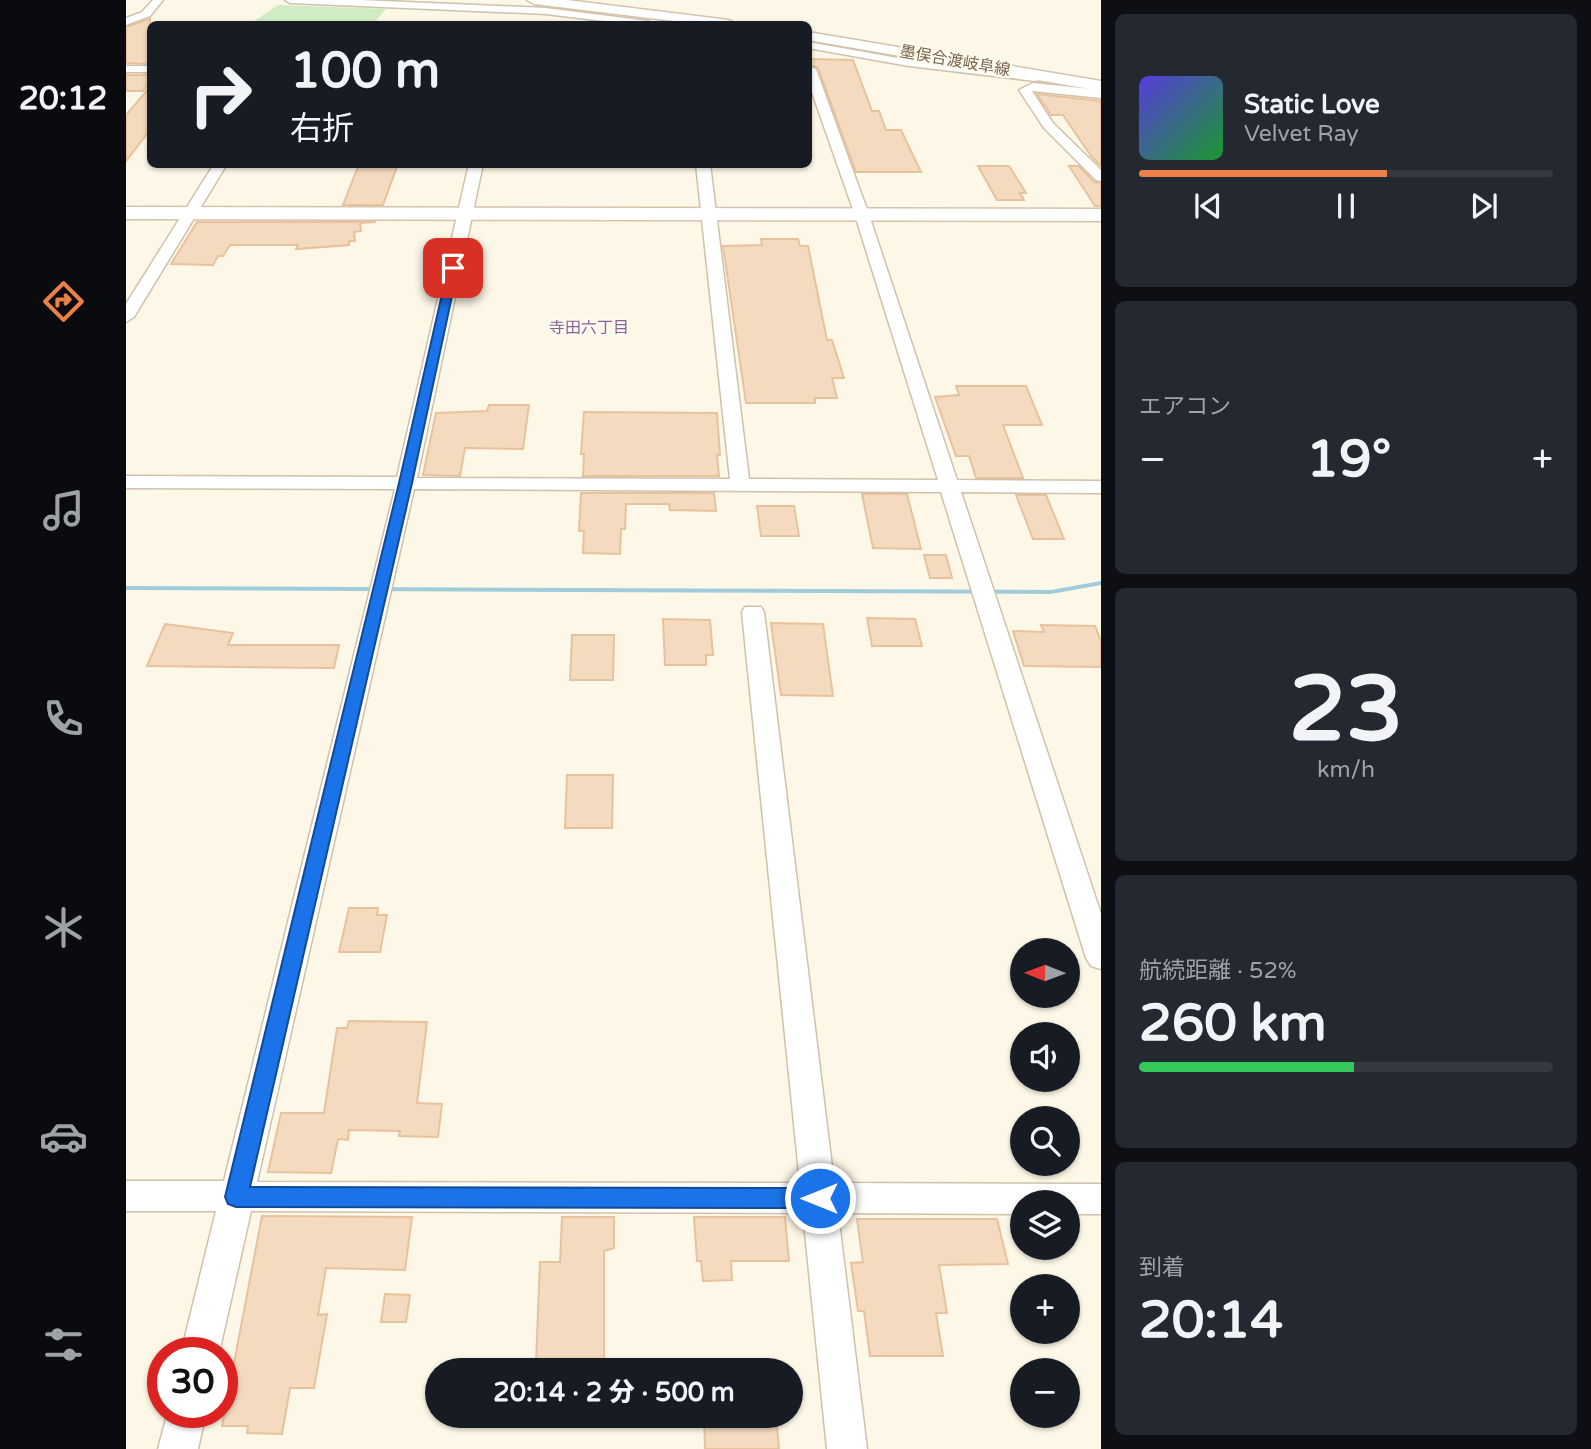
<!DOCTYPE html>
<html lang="ja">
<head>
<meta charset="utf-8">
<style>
	:root { --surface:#171b24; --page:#242831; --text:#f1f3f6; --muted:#9ea1a6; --line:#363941; --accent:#ec8047 }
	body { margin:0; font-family:"Varela Round","Noto Sans JP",sans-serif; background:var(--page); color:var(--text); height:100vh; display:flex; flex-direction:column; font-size:26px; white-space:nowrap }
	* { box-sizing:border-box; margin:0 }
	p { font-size:23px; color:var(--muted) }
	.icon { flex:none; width:38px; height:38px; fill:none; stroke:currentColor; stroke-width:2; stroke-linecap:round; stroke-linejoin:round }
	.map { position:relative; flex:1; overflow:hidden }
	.drawer { display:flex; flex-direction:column; gap:14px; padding:14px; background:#0d0f14; width:490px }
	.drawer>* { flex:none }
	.hud { position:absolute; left:21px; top:21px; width:665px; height:147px; border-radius:10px; box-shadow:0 2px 5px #0004; background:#171b24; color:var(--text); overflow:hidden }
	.needle { width:46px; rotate:271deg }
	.tools { position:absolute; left:884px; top:938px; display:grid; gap:14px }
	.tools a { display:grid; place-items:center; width:70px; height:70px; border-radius:50%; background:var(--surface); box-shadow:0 2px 5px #0004; font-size:35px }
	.speed { position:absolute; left:21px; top:1337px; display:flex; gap:14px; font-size:35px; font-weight:700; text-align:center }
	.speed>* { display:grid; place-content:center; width:91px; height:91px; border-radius:50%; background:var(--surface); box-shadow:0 2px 5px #0004; line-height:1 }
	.speed .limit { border:10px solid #d22; background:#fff; color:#111 }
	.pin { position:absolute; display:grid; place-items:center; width:60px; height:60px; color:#fff; margin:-30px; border-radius:14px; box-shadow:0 4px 10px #0006 }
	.me { position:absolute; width:77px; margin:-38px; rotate:270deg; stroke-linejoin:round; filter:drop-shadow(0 0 5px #0008) }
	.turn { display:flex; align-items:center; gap:24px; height:147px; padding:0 28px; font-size:32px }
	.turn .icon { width:91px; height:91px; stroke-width:2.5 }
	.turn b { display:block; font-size:49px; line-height:60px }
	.big { font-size:52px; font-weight:800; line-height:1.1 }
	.drawer .card { flex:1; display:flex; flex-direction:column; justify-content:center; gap:10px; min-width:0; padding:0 24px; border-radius:10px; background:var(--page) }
	.drawer .dial { align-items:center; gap:0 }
	.dial b { font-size:91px; line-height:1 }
	.song { display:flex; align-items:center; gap:21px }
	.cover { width:84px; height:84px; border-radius:10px; background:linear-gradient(135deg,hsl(250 70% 55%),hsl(130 70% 35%)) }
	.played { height:7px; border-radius:4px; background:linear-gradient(90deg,var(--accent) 60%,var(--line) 60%) }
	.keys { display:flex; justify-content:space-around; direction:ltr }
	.heat { display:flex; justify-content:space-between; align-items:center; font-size:38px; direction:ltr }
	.charge { height:10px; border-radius:5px; background:linear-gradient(90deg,#34c759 52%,var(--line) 0) }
	.trip { position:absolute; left:299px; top:1358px; width:378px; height:70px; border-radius:35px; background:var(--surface); box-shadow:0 2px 5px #0004; font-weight:800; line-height:70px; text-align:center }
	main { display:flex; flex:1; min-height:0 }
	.dock { display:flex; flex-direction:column; width:126px; justify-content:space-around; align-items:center; background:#090b0e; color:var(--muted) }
	.dock .icon { width:49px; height:49px }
	.dock .selected { color:var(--accent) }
	.dock b { font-size:32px; color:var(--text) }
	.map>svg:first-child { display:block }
</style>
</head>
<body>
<main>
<nav class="dock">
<b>20:12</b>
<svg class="icon selected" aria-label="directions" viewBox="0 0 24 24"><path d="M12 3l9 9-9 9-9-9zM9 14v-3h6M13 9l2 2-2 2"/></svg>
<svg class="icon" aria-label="music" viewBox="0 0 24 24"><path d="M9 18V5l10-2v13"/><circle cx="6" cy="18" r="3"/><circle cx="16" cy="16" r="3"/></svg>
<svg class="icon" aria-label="phone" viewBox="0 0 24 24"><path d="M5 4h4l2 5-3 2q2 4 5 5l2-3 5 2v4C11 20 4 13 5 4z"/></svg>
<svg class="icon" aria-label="climate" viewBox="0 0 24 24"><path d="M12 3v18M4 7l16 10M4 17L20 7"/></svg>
<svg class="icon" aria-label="car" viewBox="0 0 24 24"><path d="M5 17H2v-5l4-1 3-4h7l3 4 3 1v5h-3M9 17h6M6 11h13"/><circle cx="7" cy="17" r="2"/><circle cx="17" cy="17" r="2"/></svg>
<svg class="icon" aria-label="filters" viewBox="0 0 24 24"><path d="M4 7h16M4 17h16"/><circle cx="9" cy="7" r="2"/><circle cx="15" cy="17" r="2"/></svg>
</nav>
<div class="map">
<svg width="975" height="1449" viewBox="0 0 975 1449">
	<rect width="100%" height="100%" fill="#fdf7e7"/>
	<polygon fill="#d0ecc4" points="152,5 260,9 247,24 124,24"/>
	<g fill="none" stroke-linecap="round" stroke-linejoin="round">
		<polygon fill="#a0cbdb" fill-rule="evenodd" points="975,581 975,585 925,594 0,590 0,586 925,590"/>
	</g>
	<g fill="#f4dabe" stroke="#e8c29d" stroke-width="2">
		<polygon points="24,19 24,64 0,63 0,27"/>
		<polygon points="682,59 727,60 746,111 753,111 760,130 775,130 795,172 730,172 692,68 682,64"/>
		<polygon points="24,75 24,81 17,91 0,91 0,75"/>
		<polygon points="24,87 24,130 0,161 0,115"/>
		<polygon points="911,94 975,101 975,166 965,156 937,115 925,115"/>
		<polygon points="233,164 272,164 257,205 217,205"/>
		<polygon points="852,166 883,166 900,193 894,193 898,200 871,200"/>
		<polygon points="943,166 953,166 968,182 975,183 975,206 969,206"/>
		<polygon points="71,222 250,222 234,223 235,231 228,232 229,241 223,241 223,245 170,249 172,245 104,245 97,256 92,256 87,265 45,264"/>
		<polygon points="635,239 672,239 674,246 682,246 701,340 706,340 718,378 706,378 711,398 689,398 689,403 620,403 597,246 636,245"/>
		<polygon points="830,386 900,386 916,425 877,425 897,478 850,478 843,456 830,456 809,397 833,395"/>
		<polygon points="363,405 403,405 397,449 339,448 334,476 297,475 310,413 361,411"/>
		<polygon points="458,412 591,413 594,455 591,455 593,476 457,476 458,454 455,454"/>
		<polygon points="455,493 588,493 590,511 544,510 543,504 500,504 499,529 495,529 494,554 457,553 458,531 453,531"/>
		<polygon points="736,494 781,494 795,549 747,548"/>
		<polygon points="890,495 920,495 938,539 907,539"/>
		<polygon points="631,506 668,506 673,536 635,536"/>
		<polygon points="798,555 820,555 826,578 804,578"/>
		<polygon points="741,618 789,619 796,646 746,646"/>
		<polygon points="537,619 584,620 587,655 580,655 580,665 539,665"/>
		<polygon points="645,623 697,624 707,696 655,695"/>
		<polygon points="39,624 107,633 102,645 213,645 208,668 21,666"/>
		<polygon points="915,625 969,626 975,641 975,667 898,666 887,631 918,632"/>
		<polygon points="446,635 488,635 487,680 444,680"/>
		<polygon points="441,775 487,775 486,828 439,828"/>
		<polygon points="223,908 252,908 251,915 261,915 254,952 213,952"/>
		<polygon points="223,1021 301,1022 291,1103 316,1104 312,1137 273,1136 274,1131 223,1130 222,1140 212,1139 205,1173 142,1172 155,1113 198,1113 211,1028 221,1028"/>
		<polygon points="136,1216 286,1217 279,1270 200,1268 192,1315 201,1314 188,1388 164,1388 156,1434 121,1433 122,1426 96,1426"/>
		<polygon points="436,1217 488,1217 488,1248 478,1251 478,1361 410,1361 414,1262 434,1262"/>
		<polygon points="568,1217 659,1217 663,1261 605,1261 606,1280 577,1281 575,1261 571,1261"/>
		<polygon points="731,1219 871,1219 882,1264 813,1265 821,1313 810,1313 817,1356 744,1356 738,1311 732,1311 725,1263 737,1262"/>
		<polygon points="259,1294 284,1295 280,1322 255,1322"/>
		<polygon points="578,1416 650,1416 653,1449 579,1449"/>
	</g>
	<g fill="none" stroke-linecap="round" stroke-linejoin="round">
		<defs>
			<g id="street">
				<polygon points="27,0 37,0 24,16 0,25 0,18 16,12"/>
				<polygon points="159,0 234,0 420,8 522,21 527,24 502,24 420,14 164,3"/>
				<polygon points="536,12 576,22 577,24 562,24 532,17 531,15"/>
				<polygon points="682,42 783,60 910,75 916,78 910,81 783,66 682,48"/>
				<rect x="0" y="66" width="24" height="6"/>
				<polygon points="682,66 690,69 743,215 831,480 975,481 975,493 835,492 975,914 975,969 965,966 960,958 815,492 288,489 131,1182 674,1183 616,612 619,607 635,607 638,612 708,1183 975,1184 975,1214 942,1214 942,1202 896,1202 896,1214 712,1213 741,1449 701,1449 677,1213 125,1211 93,1353 55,1353 90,1211 0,1211 0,1181 98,1181 269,489 0,488 0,476 271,477 343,164 357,164 291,478 604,479 570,164 584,164 623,479 812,480 729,215 682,81"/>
				<polygon points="907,83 975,90 975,98 906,91 927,123 975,170 975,181 970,180 918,128 893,90"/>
				<polygon points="88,164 101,164 8,317 0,322 0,304"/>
				<polygon points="42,1412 80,1412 72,1449 32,1449"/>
			</g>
			<g id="secondary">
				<polygon points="401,0 441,0 603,20 610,24 573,24 408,4"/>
				<polygon points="682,32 975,81 975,91 682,40"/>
				<polygon points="0,207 975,209 975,221 0,219"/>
			</g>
		</defs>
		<use href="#street" stroke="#d0c0ac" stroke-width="3"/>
		<use href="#secondary" stroke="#d6c3ac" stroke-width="3"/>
		<use href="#street" fill="#fff" fill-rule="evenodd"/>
		<use href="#secondary" fill="#fff" fill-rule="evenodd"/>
	</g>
	<polygon fill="#1a73e8" stroke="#114b97" stroke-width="2" points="327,265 332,268 286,483 124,1187 694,1188 701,1191 705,1198 701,1205 694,1208 110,1207 102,1204 99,1197 273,483 322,268"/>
	<g text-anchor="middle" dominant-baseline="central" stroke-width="5" stroke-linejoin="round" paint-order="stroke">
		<g font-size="16" fill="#79604a" stroke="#fffbef">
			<text transform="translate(829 61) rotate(10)">墨俣合渡岐阜線</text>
		</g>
		<g font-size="16" fill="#8a6195" stroke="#fffbef">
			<text x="463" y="328">寺田六丁目</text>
		</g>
	</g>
</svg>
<div class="tools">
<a><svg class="needle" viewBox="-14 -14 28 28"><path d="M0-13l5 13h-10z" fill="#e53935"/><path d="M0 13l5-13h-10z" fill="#9ea1a6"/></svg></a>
<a><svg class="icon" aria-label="sound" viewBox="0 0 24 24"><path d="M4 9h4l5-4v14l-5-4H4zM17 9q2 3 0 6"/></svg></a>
<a><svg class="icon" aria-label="search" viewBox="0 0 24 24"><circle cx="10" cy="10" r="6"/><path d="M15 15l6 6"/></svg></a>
<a><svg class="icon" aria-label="layers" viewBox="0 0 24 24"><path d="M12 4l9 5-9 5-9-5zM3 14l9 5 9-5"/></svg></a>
<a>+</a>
<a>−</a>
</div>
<div class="speed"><div class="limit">30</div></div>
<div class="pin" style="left:327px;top:268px;background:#d93025"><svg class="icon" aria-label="arrive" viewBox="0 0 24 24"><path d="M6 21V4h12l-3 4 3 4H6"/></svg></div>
<svg class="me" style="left:694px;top:1198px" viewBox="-20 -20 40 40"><circle r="17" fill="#1a73e8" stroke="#fff" stroke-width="3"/><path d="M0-11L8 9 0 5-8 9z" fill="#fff"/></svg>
<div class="trip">20:14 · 2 分 · 500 m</div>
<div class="hud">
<div class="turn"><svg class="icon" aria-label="right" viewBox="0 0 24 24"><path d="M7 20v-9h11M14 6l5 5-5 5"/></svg><div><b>100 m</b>右折</div></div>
</div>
</div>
<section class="drawer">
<div class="card">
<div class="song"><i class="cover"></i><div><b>Static Love</b><p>Velvet Ray</p></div></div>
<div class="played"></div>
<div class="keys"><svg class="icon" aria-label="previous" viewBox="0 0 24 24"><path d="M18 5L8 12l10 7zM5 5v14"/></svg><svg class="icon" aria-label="pause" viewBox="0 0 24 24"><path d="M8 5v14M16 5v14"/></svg><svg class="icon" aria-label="next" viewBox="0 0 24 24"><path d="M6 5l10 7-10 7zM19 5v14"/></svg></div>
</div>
<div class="card"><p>エアコン</p>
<div class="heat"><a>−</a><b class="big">19°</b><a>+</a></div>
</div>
<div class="card dial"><b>23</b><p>km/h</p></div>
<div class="card"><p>航続距離 · 52%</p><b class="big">260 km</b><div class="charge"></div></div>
<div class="card"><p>到着</p><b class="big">20:14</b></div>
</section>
</main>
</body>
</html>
